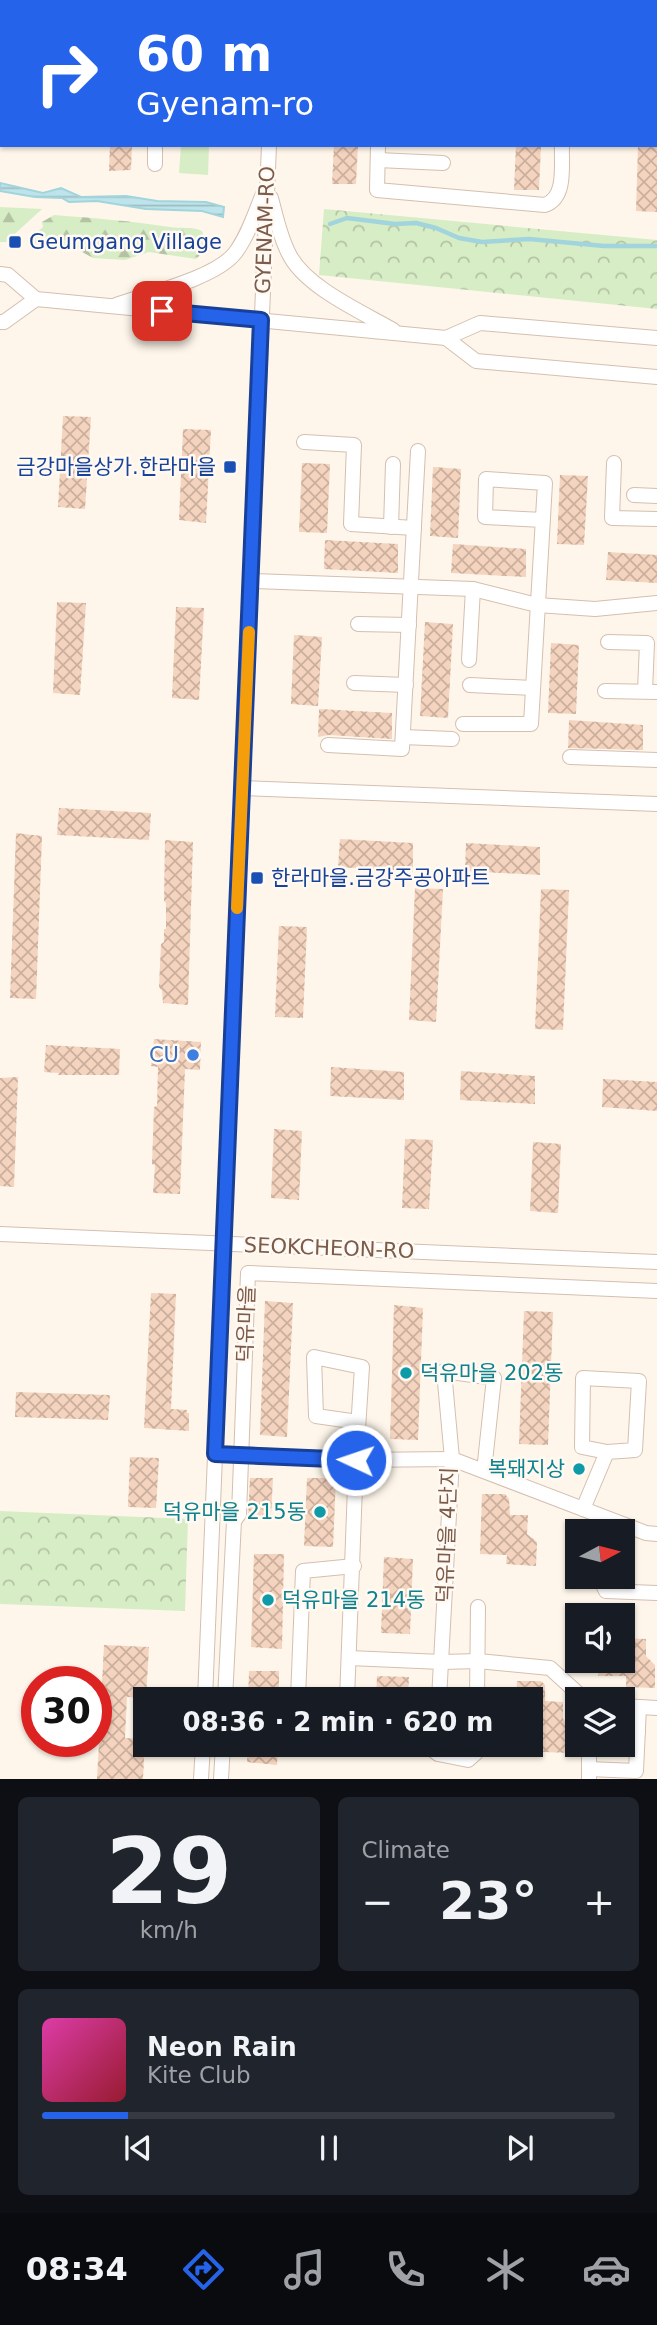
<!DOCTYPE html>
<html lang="en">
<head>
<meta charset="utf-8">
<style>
	:root { --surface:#171b24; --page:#20242c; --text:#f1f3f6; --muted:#9ea1a6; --line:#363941; --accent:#2563eb }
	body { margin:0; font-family:"DejaVu Sans","Noto Sans KR",sans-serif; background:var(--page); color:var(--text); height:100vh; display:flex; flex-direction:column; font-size:26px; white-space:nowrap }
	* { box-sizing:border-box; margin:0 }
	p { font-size:23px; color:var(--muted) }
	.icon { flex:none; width:38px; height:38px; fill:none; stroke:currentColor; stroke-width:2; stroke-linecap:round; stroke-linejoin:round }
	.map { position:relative; height:1779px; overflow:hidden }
	.sheet { display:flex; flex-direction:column; gap:18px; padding:18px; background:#0d0f14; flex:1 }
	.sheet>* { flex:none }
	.guide { position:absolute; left:0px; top:0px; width:658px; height:147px; box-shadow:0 2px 5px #0004; background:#2563eb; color:#fff; overflow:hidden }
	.needle { width:46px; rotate:83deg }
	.tools { position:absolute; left:565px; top:1519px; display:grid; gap:14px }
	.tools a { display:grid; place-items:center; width:70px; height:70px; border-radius:0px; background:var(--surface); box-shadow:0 2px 5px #0004; font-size:35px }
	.speed { position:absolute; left:21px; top:1666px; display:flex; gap:14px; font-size:35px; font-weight:700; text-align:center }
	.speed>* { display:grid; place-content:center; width:91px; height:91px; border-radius:50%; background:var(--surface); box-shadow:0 2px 5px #0004; line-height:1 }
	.speed .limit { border:10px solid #d22; background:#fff; color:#111 }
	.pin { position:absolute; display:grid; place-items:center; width:60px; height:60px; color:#fff; margin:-30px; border-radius:14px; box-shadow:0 4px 10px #0006 }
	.me { position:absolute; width:77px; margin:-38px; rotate:273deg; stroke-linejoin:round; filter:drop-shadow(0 0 5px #0008) }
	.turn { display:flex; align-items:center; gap:24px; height:147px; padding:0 21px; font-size:32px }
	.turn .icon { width:91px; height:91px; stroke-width:2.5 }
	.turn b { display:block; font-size:49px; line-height:60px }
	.big { font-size:52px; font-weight:700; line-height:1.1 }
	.sheet .widget { flex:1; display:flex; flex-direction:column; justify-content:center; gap:10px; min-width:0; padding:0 24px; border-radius:10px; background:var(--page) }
	.sheet .dial { align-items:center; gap:0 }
	.dial b { font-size:91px; line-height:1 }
	.song { display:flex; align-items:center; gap:21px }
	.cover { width:84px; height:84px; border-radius:10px; background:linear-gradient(135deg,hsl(320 70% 55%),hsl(350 70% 35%)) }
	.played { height:7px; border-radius:4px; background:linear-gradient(90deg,var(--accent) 15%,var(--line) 15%) }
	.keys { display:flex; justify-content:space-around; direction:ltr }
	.heat { display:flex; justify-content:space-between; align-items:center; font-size:38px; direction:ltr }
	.sheet .tiles { flex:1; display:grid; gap:18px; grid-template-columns:1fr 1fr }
	.widget:last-child { grid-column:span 2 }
	.trip { position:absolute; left:133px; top:1687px; width:410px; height:70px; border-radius:0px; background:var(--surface); box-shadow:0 2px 5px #0004; font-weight:700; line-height:70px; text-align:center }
	.dock { display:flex; height:112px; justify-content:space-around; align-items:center; background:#090b0e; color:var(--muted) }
	.dock .icon { width:49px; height:49px }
	.dock .on { color:var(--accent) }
	.dock b { font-size:32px; color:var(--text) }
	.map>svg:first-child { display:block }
</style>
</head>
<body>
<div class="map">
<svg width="657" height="1779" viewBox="0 0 657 1779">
	<defs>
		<pattern id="forest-firs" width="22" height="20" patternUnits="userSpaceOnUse" patternTransform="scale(1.75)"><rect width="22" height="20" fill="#d7edc6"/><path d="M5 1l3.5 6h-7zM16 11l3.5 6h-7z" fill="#b3c3a3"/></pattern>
		<pattern id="park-crowns" width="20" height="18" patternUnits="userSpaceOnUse" patternTransform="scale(1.75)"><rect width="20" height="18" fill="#d7edc6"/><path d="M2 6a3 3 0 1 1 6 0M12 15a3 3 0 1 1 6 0" fill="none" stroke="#b3c3a3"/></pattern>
		<pattern id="water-rules" width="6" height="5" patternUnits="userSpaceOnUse" patternTransform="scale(1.75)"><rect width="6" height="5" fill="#bce4ea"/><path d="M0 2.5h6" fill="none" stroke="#9ebcc0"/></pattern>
		<pattern id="building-cross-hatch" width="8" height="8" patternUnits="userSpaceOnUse" patternTransform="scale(1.75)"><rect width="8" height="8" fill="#f5d4bf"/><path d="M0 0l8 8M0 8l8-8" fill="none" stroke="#cbaf9d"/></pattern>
	</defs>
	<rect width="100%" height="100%" fill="#fef6ea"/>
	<g fill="url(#forest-firs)">
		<polygon points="0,207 42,209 6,242 0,242"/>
		<path d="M54,215C93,218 131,221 170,227C181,229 191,226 202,231C206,242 206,250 196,259L149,252L125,260L93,258L75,248L32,245L27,241L43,227L42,222Z"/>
	</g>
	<g fill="url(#park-crowns)">
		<polygon points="324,209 657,240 657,309 319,275"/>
		<polygon points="0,1511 188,1519 185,1611 0,1604"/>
	</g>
	<polygon fill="#d7edc6" points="181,145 209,145 208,175 179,173"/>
	<polygon fill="url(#water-rules)" stroke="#a1d4dc" stroke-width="2" points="0,183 43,193 61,188 81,197 126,196 157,201 206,202 224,207 223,217 202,211 146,209 97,201 69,202 62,198 35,197 0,191"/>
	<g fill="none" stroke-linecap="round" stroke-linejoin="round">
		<polyline stroke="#a1d4dc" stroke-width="4.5" points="330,224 347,218 395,224 416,223 436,228 459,238 482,242 529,239 604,246 657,246"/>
	</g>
	<g fill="url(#building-cross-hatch)">
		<polygon points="110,145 132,145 131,170 109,171"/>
		<polygon points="334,145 358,145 356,184 332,184"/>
		<polygon points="516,145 541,145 539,190 514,190"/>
		<polygon points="638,145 657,145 657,212 636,211"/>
		<polygon points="63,416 91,417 85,509 58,507"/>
		<polygon points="183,429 211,430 206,523 179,520"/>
		<polygon points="302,463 330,464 327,533 299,532"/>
		<polygon points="433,467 461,469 458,538 430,536"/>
		<polygon points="560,475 588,476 584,545 557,544"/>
		<polygon points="325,540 398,544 398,573 324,569"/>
		<polygon points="453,544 526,549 526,577 451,573"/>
		<polygon points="608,552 657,555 657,583 606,580"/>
		<polygon points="57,602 86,603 80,695 53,693"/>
		<polygon points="176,607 204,608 199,700 172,698"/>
		<polygon points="425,622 453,624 448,718 420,716"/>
		<polygon points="294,635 322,637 318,706 291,704"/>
		<polygon points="551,643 579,645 576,714 548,713"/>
		<polygon points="319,709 392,713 392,739 329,735 318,737"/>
		<polygon points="569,720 643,725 643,750 568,748"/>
		<polygon points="59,808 151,813 149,840 57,835"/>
		<polygon points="16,833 42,836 36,999 10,998"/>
		<polygon points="340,839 413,843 413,872 338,867"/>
		<polygon points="165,840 193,842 188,1005 163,1003 162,991 159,987 161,944 164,942 164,929 166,929 166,903 164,901"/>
		<polygon points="466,843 540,847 540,875 465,871"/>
		<polygon points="415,888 443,889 436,1022 409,1020"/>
		<polygon points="541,889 569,890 563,1030 535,1029"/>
		<polygon points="279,926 307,927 303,1018 275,1017"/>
		<polygon points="154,1039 201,1042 200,1070 185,1069 180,1194 153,1193 155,1165 152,1164 154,1107 157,1106 158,1067 151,1066"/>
		<polygon points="46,1045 120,1049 119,1075 58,1075 59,1073 44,1072"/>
		<polygon points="331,1067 404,1072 404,1100 330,1096"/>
		<polygon points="461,1071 535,1076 535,1104 460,1100"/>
		<polygon points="18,1077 14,1187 0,1186 0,1078"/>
		<polygon points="603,1079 657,1082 657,1111 602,1107"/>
		<polygon points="274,1129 302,1131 299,1200 271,1198"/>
		<polygon points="405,1139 433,1140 429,1209 402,1208"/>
		<polygon points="533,1142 561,1144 558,1213 530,1211"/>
		<polygon points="151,1293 176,1294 171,1409 187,1410 187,1413 189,1413 189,1431 144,1428"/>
		<polygon points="265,1301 293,1303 287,1437 260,1435"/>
		<polygon points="394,1305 423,1308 418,1440 390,1439"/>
		<polygon points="524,1311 553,1312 548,1445 519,1444"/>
		<polygon points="16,1392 110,1395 108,1420 15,1417"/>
		<polygon points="130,1457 159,1458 156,1508 128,1507"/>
		<polygon points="250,1478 273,1478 271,1517 248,1516"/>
		<polygon points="307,1478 336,1478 333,1547 304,1546"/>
		<polygon points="482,1494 505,1494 509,1499 510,1515 528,1515 527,1534 537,1542 536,1566 506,1564 507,1555 480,1554"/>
		<polygon points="254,1554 284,1554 282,1649 251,1647"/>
		<polygon points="384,1557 413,1559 410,1634 381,1633"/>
		<polygon points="623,1638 646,1639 646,1656 655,1665 655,1688 626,1687 626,1676 598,1676 599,1661 623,1661"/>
		<polygon points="104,1645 149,1647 146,1698 127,1697 125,1738 145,1739 143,1779 97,1779"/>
		<polygon points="249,1671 279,1671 279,1699 248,1699"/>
		<polygon points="377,1676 409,1677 408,1699 376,1699"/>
		<polygon points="517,1681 541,1681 545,1685 545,1701 563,1702 563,1719 573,1730 572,1753 543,1752 543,1741 530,1741 530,1699 516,1699"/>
		<polygon points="248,1745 278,1745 277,1765 247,1762"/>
	</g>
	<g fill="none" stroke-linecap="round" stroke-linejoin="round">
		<defs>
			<g id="minor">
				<polyline points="93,2 93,0"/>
				<polyline points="133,2 133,0"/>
				<polyline points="162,2 162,0"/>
				<polyline points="274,2 275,0"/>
				<path d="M378,145L377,190L545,205C567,197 561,165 562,145"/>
				<polyline points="378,160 443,163"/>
				<polyline points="155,164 155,145"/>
				<path d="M271,198C276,217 280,237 289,254C305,287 362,312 393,330"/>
				<polyline points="0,274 8,275 36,299 446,338 480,323 657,338"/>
				<path d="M116,305C147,294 216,278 235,253C248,236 255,213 263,194"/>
				<polyline points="0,322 4,322 36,299"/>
				<polyline points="446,338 476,361 657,377"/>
				<polyline points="304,442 354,445 351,524 414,528"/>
				<polyline points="614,463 612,518 657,519"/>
				<polyline points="634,495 657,496"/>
				<polyline points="391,527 393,464"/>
				<polyline points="251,581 473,589 537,605 595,609 657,603"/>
				<polyline points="358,624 409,625"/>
				<polyline points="608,642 647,643 645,691"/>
				<polyline points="469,660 473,589"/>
				<polyline points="354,683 406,685"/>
				<polyline points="470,685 533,688"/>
				<polyline points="605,691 657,692"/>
				<path d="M463,724H531C535,644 541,563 545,483L486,479L485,517L543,520"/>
				<polyline points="403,737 452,739"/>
				<polyline points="328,745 402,749 418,451"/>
				<polyline points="570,757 657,760"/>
				<polyline points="242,788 657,804"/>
				<polyline points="0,1234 657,1262"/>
				<polyline points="358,1422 316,1416 314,1357 362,1367 356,1460 452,1459 439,1699"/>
				<polyline points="215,1453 356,1460 347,1699"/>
				<polyline points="484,1471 494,1378 444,1371 452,1459 646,1533 657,1534"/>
				<polyline points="583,1509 607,1452 635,1450 639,1381 583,1378 582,1447 607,1452"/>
				<polyline points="599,1577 606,1591 657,1593"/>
				<polyline points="349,1658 442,1662 478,1661 550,1668 584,1699"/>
				<polyline points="205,1699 269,145"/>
				<polyline points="225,1699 234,1521 239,1514 248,1273 657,1291"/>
				<polyline points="298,1699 303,1571 354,1566"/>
				<polyline points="477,1699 478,1607"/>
				<polyline points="623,1706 657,1708"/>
				<polyline points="623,1732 638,1732"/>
				<polyline points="297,1745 296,1747 344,1749 344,1745"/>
				<polyline points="435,1745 434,1751 438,1754 468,1760 476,1753 476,1745"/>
				<polyline points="589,1769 636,1771 639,1707"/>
				<polyline points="201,1779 203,1745"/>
				<polyline points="221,1779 223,1745"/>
				<polyline points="589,1779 589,1745"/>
			</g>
		</defs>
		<use href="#minor" stroke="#d4bfb0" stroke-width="16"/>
		<use href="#minor" stroke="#fff" stroke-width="14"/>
	</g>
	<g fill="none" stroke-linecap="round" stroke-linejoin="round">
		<defs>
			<polyline id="route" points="162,311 261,320 215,1454 356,1460"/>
		</defs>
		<use href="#route" stroke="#184099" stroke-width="18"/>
		<use href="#route" stroke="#2563eb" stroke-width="12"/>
		<polyline stroke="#f59e0b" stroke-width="12" points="237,908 249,632"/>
	</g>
	<g fill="#1a4fb4" stroke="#fff9f2" stroke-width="2.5">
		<rect x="8" y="235" width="14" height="14" rx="3.5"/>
		<rect x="223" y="460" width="14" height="14" rx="3.5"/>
		<rect x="250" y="871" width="14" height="14" rx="3.5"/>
	</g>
	<circle fill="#3f7fe0" stroke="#fff9f2" stroke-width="2.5" cx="193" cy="1055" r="7"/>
	<g fill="#0f9aa8" stroke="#fff9f2" stroke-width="2.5">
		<circle cx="406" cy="1373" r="7"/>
		<circle cx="579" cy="1469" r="7"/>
		<circle cx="320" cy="1512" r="7"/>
		<circle cx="268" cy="1600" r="7"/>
	</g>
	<g text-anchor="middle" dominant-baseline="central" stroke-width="5" stroke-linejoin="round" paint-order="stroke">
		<g font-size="21" fill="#7b5b4a" stroke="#fff9f2">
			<text transform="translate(265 230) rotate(-88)">GYENAM-RO</text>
			<text transform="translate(329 1248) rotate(2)">SEOKCHEON-RO</text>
			<text transform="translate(246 1324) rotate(-88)">덕유마을</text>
			<text transform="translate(447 1535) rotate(-88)">덕유마을 4단지</text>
		</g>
		<g font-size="21" fill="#164399" stroke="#fff9f2" text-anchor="start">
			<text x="29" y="242">Geumgang Village</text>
			<text x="216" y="467" text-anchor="end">금강마을상가.한라마을</text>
			<text x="271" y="878">한라마을.금강주공아파트</text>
		</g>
		<g font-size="21" fill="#366cbe" stroke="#fff9f2" text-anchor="end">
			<text x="179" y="1055">CU</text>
		</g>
		<g font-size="21" fill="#0d838f" stroke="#fff9f2" text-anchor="start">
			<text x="420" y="1373">덕유마을 202동</text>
			<text x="565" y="1469" text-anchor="end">복돼지상</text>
			<text x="306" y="1512" text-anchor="end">덕유마을 215동</text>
			<text x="282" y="1600">덕유마을 214동</text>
		</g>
	</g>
</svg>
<div class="tools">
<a><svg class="needle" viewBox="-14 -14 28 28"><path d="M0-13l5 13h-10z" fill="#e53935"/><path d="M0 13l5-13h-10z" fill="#9ea1a6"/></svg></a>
<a><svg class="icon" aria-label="sound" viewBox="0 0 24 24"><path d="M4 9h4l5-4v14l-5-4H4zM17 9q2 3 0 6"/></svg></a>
<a><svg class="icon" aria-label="layers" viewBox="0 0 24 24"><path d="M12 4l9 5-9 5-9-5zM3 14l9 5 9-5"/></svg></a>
</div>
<div class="speed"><div class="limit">30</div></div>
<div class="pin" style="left:162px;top:311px;background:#d93025"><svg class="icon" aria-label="arrive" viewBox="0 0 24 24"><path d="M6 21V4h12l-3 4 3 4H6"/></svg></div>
<svg class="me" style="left:356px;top:1460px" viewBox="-20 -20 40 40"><circle r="17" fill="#2563eb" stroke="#fff" stroke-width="3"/><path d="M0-11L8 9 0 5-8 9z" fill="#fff"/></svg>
<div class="trip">08:36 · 2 min · 620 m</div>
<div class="guide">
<div class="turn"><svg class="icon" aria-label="right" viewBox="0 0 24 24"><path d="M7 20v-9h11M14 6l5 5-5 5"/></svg><div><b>60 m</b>Gyenam-ro</div></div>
</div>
</div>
<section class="sheet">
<div class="tiles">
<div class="widget dial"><b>29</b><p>km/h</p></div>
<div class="widget"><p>Climate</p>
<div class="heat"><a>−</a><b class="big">23°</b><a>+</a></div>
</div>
<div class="widget">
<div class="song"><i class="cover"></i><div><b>Neon Rain</b><p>Kite Club</p></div></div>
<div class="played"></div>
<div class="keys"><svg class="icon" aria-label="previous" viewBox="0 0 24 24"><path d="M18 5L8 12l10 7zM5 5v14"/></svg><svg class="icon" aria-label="pause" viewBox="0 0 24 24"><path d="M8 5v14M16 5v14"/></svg><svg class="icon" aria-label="next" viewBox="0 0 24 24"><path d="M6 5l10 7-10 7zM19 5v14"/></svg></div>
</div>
</div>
</section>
<nav class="dock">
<b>08:34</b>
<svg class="icon on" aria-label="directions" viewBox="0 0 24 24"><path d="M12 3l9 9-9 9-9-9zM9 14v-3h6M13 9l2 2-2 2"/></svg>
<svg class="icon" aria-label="music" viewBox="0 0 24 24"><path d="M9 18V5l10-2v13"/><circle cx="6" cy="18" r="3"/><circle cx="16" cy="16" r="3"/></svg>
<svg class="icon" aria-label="phone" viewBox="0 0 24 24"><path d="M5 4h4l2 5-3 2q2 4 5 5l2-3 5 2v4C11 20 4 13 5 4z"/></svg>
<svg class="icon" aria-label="climate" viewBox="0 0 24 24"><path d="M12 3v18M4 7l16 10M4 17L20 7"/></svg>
<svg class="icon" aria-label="car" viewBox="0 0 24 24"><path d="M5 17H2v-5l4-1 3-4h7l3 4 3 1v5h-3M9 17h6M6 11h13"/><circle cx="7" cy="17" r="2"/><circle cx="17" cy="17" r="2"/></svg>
</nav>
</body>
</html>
